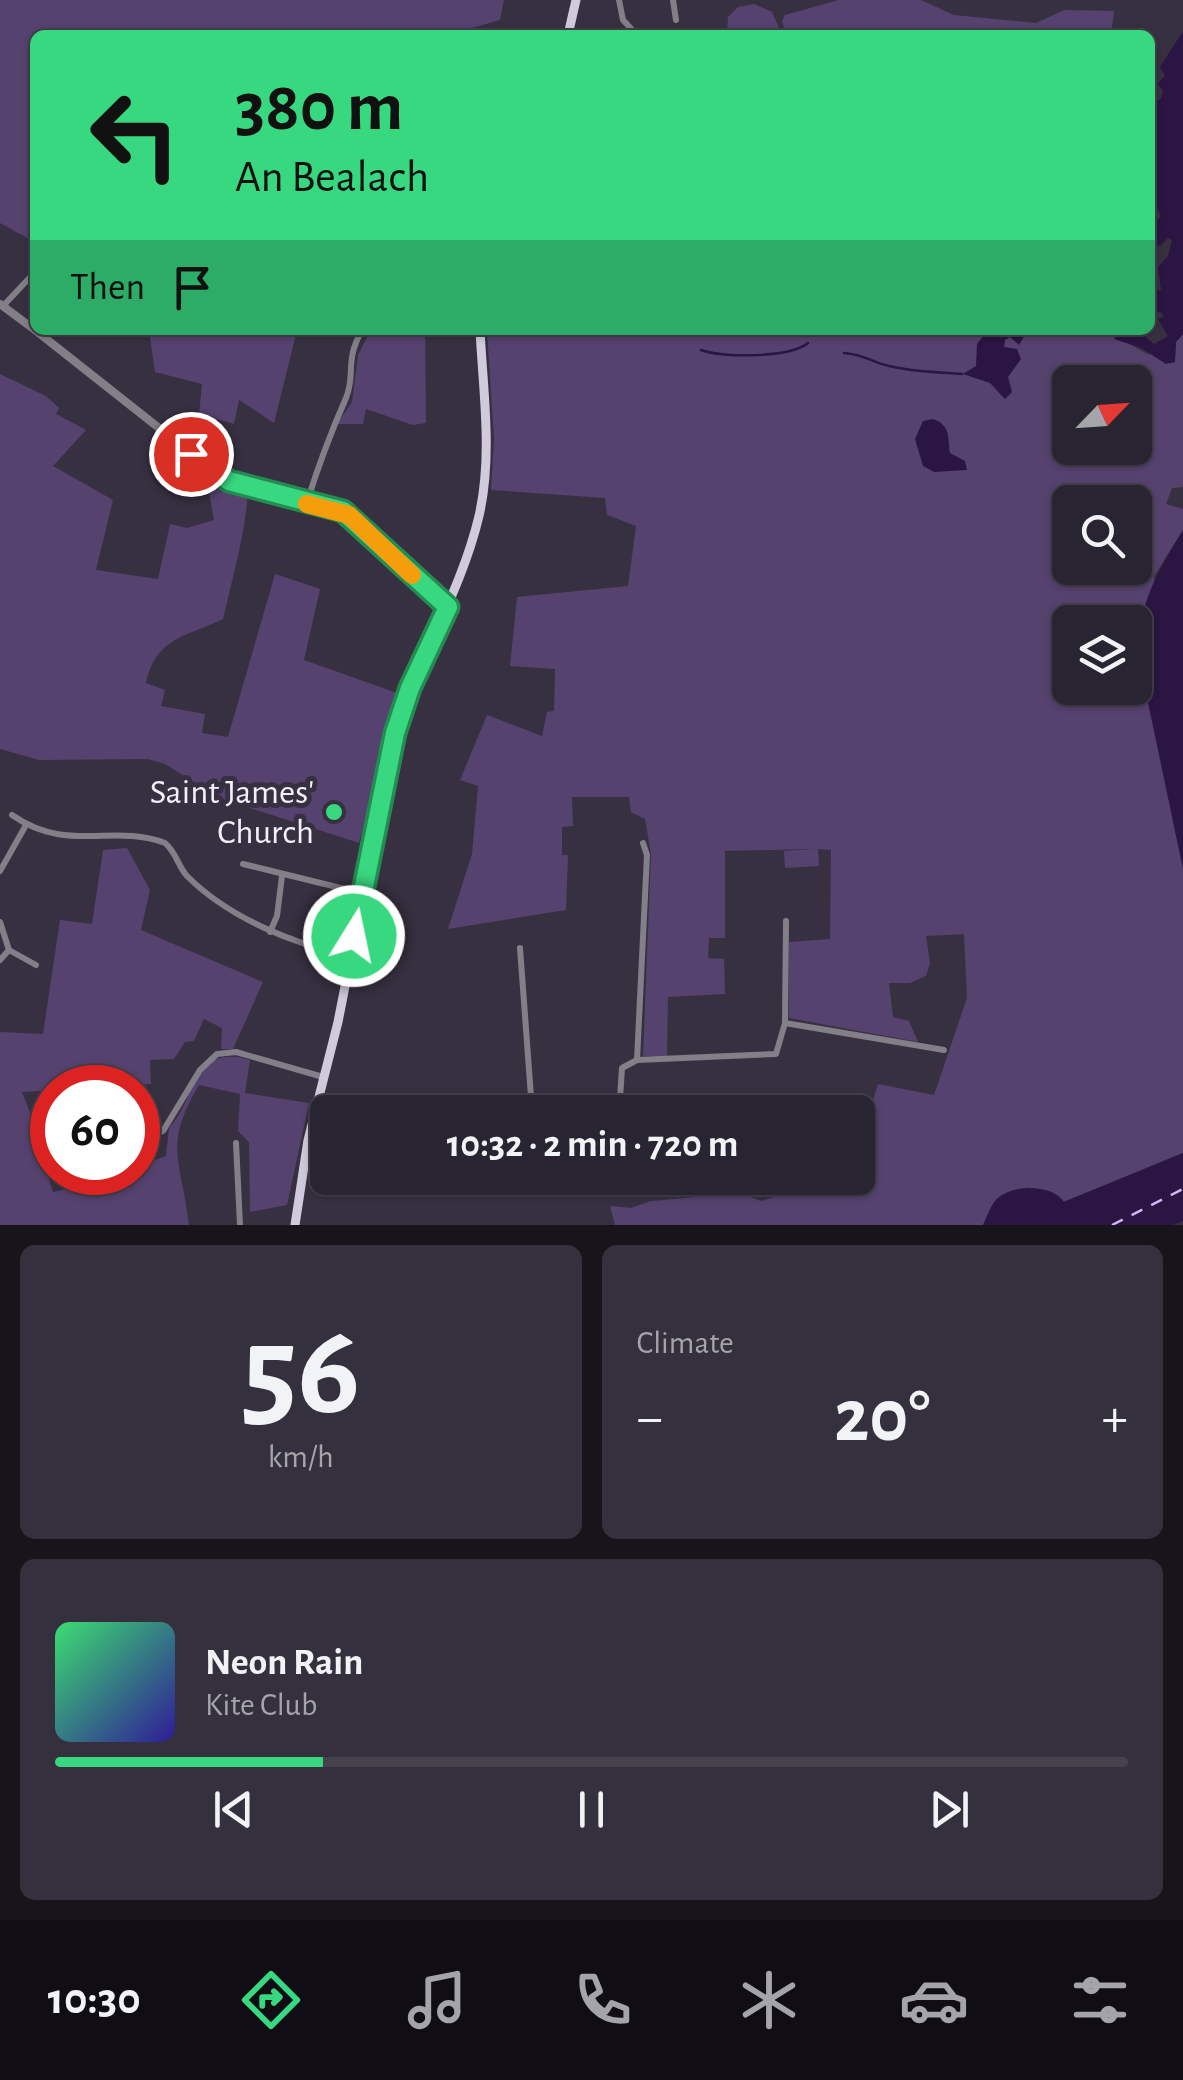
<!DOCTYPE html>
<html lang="en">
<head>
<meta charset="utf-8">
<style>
	:root { --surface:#292431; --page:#35303d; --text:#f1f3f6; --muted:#a5a4ab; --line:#45414d; --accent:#38d880 }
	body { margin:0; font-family:"Alegreya Sans",sans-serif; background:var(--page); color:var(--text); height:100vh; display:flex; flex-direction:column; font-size:38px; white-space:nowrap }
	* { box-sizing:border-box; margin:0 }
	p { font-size:32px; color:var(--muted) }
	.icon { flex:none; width:55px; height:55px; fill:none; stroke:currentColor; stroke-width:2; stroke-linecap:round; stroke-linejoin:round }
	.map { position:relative; height:1225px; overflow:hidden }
	.drawer { display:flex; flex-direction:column; gap:20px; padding:20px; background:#17141b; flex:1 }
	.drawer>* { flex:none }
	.top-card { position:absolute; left:30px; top:30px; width:1125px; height:305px; border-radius:15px; box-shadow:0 2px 8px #0004,0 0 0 2px var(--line); background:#38d880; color:#111; overflow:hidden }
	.needle { width:65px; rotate:65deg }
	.tools { position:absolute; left:1052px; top:365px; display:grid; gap:20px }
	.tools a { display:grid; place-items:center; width:100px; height:100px; border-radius:15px; background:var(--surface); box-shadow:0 2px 8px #0004,0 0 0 2px var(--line); font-size:50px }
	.speed { position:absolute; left:30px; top:1065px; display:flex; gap:20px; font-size:50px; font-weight:700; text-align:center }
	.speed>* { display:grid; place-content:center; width:130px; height:130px; border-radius:50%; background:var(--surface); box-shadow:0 2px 8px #0004,0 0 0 2px var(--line); line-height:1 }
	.speed .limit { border:15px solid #d22; background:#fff; color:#111 }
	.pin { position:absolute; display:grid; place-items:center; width:85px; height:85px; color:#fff; margin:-42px; border:5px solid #fff; border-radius:50%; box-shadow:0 2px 10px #0007 }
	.me { position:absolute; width:110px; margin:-55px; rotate:10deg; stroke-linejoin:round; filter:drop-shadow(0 0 8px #0008) }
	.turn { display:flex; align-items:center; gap:35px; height:210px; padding:0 40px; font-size:45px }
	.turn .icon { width:130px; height:130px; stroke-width:2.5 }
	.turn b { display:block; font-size:70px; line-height:85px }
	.then { display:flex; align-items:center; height:95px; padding:0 40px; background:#0003; gap:20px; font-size:38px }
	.big { font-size:75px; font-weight:700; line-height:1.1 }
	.drawer .tile { flex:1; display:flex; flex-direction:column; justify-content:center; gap:15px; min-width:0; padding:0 35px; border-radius:15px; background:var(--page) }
	.drawer .dial { align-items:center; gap:0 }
	.dial b { font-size:130px; line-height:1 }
	.song { display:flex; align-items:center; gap:30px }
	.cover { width:120px; height:120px; border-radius:15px; background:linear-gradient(135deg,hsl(140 70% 55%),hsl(250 70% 35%)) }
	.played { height:10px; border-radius:5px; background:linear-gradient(90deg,var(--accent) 25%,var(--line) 25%) }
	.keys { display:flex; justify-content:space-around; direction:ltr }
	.heat { display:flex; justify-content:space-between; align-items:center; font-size:55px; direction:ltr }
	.drawer .tiles { flex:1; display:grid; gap:20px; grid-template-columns:1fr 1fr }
	.tile:last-child { grid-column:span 2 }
	.trip { position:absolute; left:310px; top:1095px; width:565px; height:100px; border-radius:15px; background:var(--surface); box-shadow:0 2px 8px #0004,0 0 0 2px var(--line); font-weight:700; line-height:100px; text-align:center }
	.menu { display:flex; height:160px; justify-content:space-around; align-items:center; background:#100e14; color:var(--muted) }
	.menu .icon { width:70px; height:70px }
	.menu .selected { color:var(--accent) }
	.menu b { font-size:45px; color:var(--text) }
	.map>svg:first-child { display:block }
</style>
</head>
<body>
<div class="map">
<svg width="1183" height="1225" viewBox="0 0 1183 1225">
	<rect width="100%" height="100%" fill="#373041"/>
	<g fill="#56426f" fill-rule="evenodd">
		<polygon points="0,0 504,0 500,20 447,35 35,35 33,241 0,223"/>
		<polygon points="839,0 921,0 954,15 1036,23 1064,10 1114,11 1111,35 786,35 782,21 785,15"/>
		<polygon points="754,4 772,12 782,35 727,35 728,17 738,7"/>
		<polygon points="149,330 297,330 274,423 239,400 234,424 199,414 202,384 155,372"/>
		<polygon points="371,330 425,330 426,423 413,425 366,409 363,424 337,424 352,402 358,355"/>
		<path d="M487,330H1105L1147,354L1175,357L1176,342L1183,334V487L1172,488L1166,504L1183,509V530L1154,576L1183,869V1153L1063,1202C1028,1175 1001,1188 983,1225H615L610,1206L631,1208L651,1201L741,1193L761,1201L804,1188L862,1185L858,1148L878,1084L934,1095L967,998L964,934L926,936L930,963L926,976L910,983H889L893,1017L909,1021L918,1042L789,1018V942L830,939L831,850L818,849L819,866L785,868L784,851L814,849L725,851V938H709L708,958L724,959L725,994L668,997L667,1056H643L651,854L645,819L631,812L629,797H572L573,826L562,827V855H568L566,910L448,929L472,854L478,786L460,780L487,715L542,736L547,712L554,711L555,669L510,666L517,597L628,586L636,526L607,515L605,498L491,490L494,439ZM1070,382H1135V448H1070ZM1070,502H1135V568H1070ZM1070,622H1135V688H1070Z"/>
		<path d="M0,374L46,396L59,408L56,414L86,430L53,466L113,500L96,570L158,579L170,524L187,528L214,520L206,476L248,489C246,532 233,575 223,619C186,637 156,637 146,683L165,690L161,706L205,714L202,733L228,737L275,574L320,589L304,660L400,694L359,843L219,798L165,764L148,759L39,760L0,749Z"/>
		<path d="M127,848L150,890L141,930L263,982L233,1049H221L222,1028L204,1019L194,1041L185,1042L174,1059L150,1060L151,1084L22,1092L46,1153L41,1154L53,1192L138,1172V1166L166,1156L169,1128C198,1099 189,1043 250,1060L245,1093L309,1103L287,1205L250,1212L249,1142L238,1131L240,1094L199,1085C162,1147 182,1161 189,1225H0V1032L43,1034L60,920L92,924L103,850Z"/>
	</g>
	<g fill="#2b1542">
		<polygon points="1183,31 1183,334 1176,342 1175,362 1166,364 1141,348 1114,339 1121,330 1137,330 1154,344 1168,336 1158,319 1164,317 1162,313 1150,310 1150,291 1161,290 1158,267 1168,256 1172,240 1168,238 1160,246 1150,243 1151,228 1161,216 1150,194 1150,106 1161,98 1163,90 1157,84 1165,76 1160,67"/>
		<polygon points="988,330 1028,330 1019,345 1010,337 1005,340 1004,347 1017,349 1021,359 1008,377 1012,392 1005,399 990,383 963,374 976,366 977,344"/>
		<path d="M923,421L933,419C951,425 948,439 950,453L965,461L967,470L934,472L923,466L915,439Z"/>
		<path d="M1183,530V869L1138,655C1137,606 1158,571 1183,530Z"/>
		<path d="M1183,1153V1221L1173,1225H983C987,1217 991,1203 999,1197C1014,1185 1053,1184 1064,1202Z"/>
	</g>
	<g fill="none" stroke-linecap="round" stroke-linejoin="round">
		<g stroke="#2b1542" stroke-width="2.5">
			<path d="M701,350C722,358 790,358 808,343"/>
			<path d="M844,353C867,355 870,362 889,366C913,372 938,372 962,374"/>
		</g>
		<polyline stroke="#d1b7f5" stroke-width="2.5" stroke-dasharray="12 10" stroke-linecap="butt" points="1112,1225 1183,1189"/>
		<g stroke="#837f88" stroke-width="6">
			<polyline points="619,0 623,20 637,35"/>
			<polyline points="673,0 676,20"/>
			<polyline points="3,306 35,272"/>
			<path d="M307,502C318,467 331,432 346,398C356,374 344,362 362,330"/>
			<path d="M12,815C68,854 112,823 165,843C176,852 178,866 187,876C229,918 293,944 350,956"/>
			<polyline points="243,864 361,893"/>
			<polyline points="0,871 26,825"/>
			<polyline points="0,922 9,950 36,965"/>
			<polyline points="270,932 277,916 282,876"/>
			<polyline points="520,948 532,1110"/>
			<polyline points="0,960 9,950"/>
			<polyline points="785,1023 786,921"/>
			<polyline points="637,1060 647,855 643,843"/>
			<polyline points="522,1112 615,1103 620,1099 622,1068 637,1060 776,1054 785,1023 944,1050"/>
			<polyline points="309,1139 328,1137"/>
			<polyline points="138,1140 163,1131 200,1070 217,1054 236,1052 323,1077"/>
			<polyline points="236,1143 240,1225"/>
			<polyline points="47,1156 52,1155"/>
		</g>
		<g stroke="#837f88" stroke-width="8">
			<polyline points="0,304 35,330"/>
			<polyline points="35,330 221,477 349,515 448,607"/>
		</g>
		<g stroke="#d1cadd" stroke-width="9">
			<polyline points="568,35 576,0"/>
			<path d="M295,1225L308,1140L338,1022L395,733C418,659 461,592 479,516C493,455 483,391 480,330"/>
		</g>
	</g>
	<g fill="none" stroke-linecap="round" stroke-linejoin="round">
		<defs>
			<polyline id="route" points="191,454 229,481 343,511 448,607 410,688 395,733 354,936"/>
		</defs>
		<use href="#route" stroke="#248c53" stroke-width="25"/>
		<use href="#route" stroke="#38d880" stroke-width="18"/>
		<polyline stroke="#f59e0b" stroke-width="18" points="307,504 349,515 412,575"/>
	</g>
	<circle fill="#38d880" stroke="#373041" stroke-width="4" cx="334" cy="812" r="10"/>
	<g text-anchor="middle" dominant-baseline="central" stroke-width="10" stroke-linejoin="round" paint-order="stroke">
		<g font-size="35" fill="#f3effa" stroke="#373041" text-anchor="end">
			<text x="314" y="792">Saint James'<tspan x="314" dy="40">Church</tspan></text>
		</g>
	</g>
</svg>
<div class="tools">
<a><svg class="needle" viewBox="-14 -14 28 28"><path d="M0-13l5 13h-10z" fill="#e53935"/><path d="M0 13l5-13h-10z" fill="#a5a4ab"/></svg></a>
<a><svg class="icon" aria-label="search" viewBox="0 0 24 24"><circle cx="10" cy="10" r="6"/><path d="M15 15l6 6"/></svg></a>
<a><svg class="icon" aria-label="layers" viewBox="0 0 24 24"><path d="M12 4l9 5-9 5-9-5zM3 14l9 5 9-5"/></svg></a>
</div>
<div class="speed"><div class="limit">60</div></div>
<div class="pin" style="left:191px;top:454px;background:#d93025"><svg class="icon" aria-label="arrive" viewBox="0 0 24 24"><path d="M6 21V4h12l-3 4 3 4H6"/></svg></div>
<svg class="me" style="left:354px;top:936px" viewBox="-20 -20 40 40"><circle r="17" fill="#38d880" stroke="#fff" stroke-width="3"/><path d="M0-11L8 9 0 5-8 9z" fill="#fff"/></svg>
<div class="trip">10:32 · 2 min · 720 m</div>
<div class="top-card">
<div class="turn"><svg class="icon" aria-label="left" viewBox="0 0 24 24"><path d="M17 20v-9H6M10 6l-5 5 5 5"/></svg><div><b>380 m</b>An Bealach</div></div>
<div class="then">Then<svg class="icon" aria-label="arrive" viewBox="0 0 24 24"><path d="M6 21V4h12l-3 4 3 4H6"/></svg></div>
</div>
</div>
<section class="drawer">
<div class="tiles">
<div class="tile dial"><b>56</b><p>km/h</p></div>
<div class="tile"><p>Climate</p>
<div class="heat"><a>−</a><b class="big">20°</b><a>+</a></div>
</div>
<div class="tile">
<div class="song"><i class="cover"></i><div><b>Neon Rain</b><p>Kite Club</p></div></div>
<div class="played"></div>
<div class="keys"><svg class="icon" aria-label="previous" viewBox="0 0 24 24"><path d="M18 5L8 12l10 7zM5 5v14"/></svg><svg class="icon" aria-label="pause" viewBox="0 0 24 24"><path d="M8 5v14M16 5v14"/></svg><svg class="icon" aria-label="next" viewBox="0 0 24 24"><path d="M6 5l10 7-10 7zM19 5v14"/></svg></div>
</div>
</div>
</section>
<nav class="menu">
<b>10:30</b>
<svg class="icon selected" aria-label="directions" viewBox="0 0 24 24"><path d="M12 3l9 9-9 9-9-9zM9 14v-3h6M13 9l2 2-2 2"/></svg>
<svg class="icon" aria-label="music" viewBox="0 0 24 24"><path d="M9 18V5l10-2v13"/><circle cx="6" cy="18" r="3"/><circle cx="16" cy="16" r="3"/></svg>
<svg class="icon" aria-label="phone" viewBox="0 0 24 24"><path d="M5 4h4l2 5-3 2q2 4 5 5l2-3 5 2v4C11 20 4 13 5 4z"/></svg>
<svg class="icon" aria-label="climate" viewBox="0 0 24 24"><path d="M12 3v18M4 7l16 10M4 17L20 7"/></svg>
<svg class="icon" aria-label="car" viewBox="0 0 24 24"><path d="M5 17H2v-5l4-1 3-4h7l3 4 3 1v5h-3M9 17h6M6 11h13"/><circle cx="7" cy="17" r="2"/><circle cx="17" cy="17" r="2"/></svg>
<svg class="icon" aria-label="filters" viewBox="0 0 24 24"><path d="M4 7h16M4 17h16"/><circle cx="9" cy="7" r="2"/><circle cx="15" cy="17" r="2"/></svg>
</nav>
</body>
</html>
